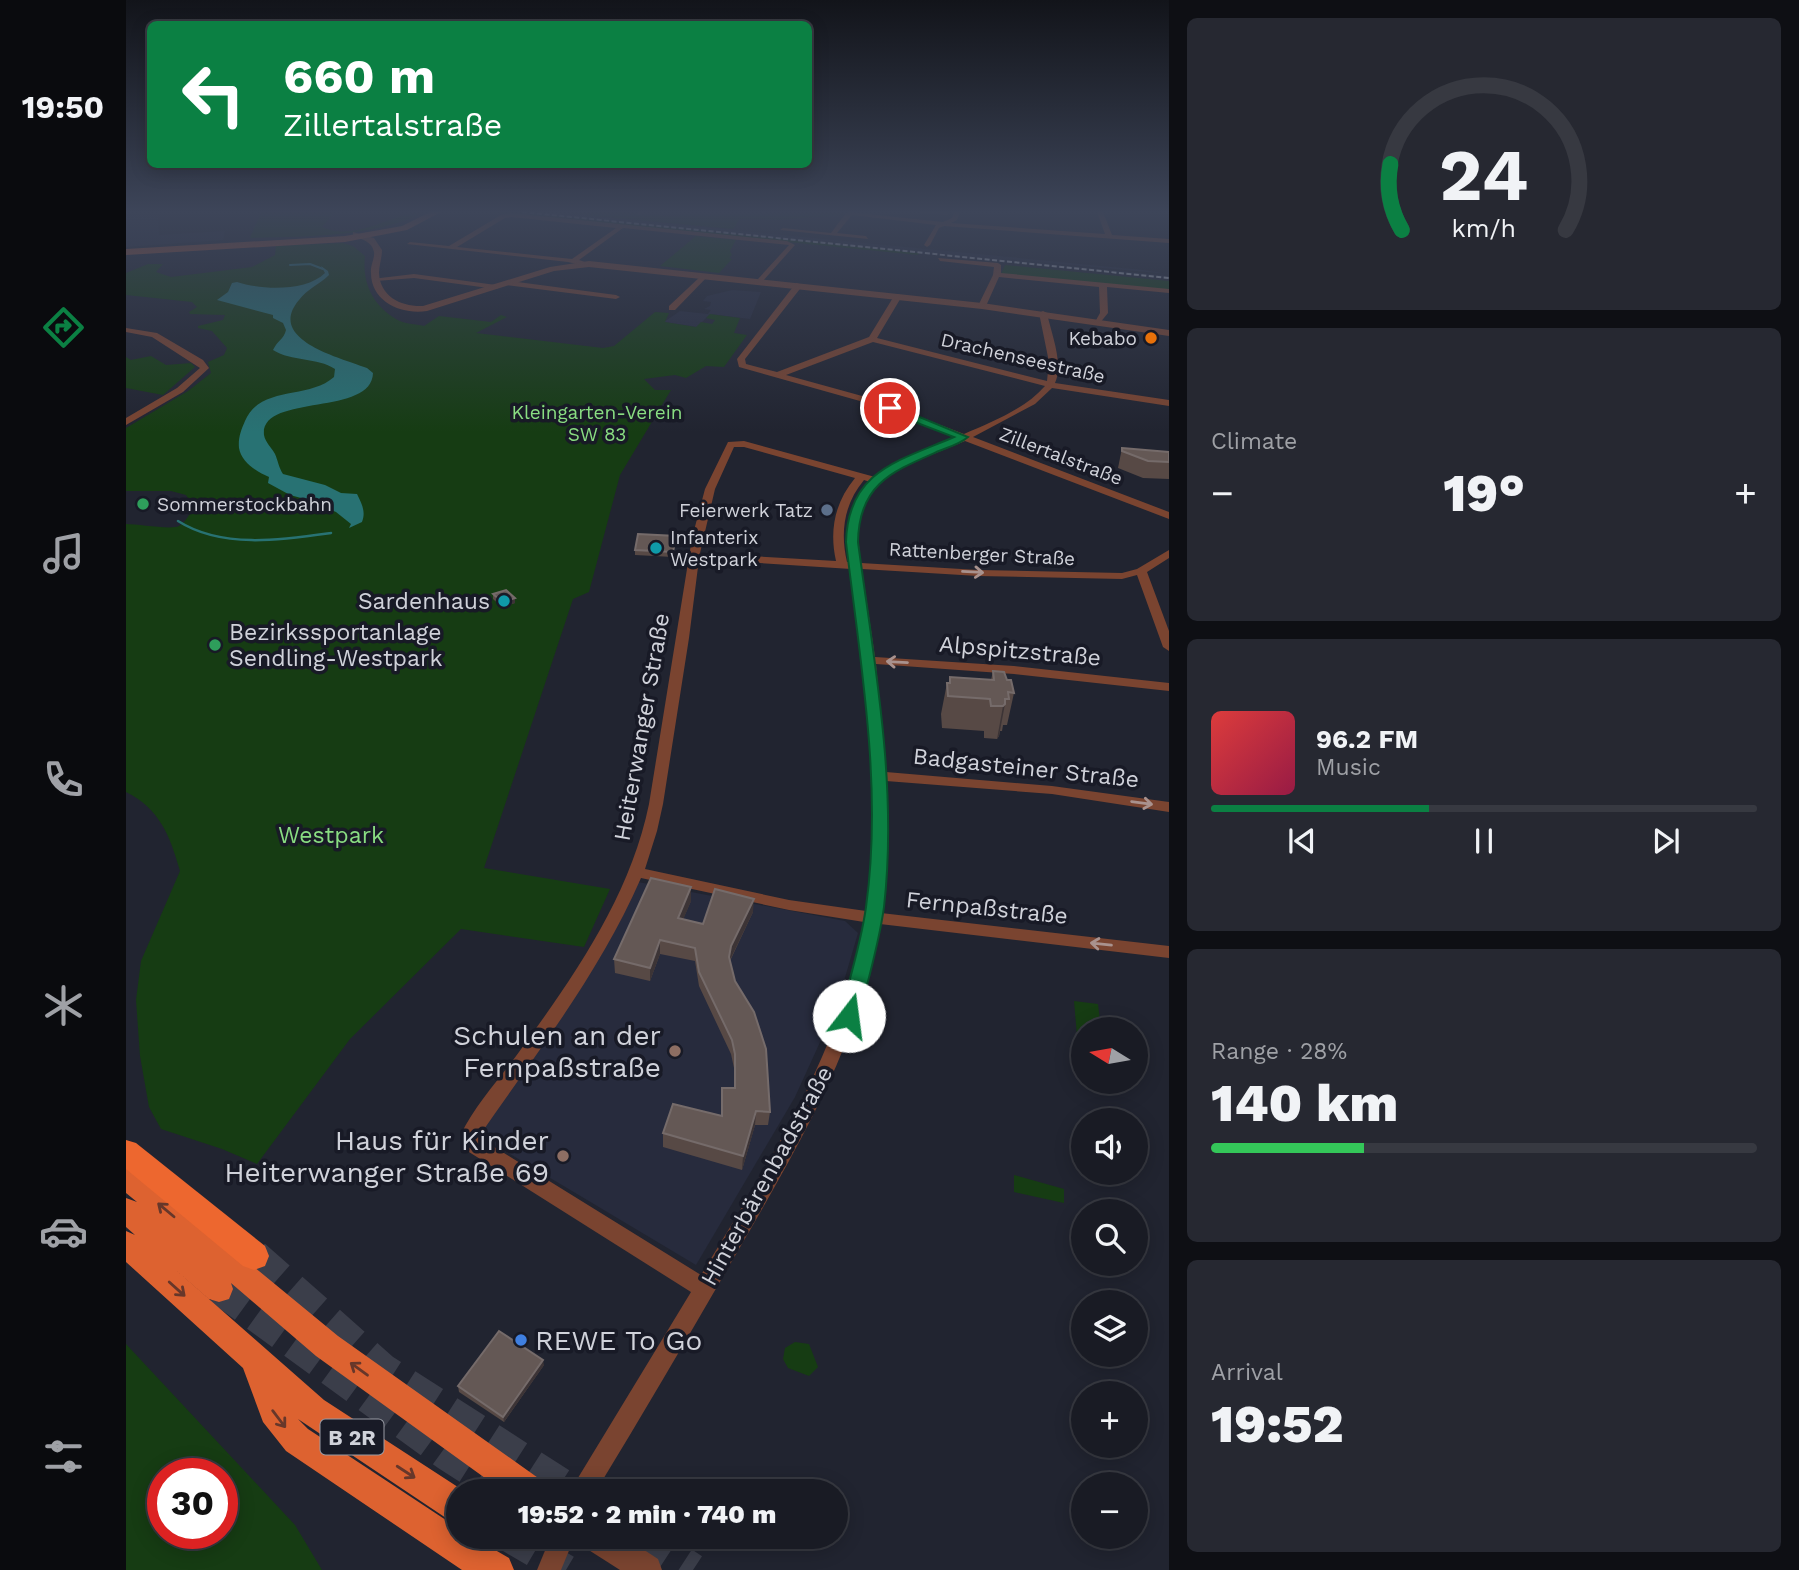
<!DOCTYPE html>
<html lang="en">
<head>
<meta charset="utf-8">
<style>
	:root { --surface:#191b24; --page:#262831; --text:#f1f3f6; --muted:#9fa1a6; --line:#373941; --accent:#0b8043 }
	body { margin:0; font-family:"Work Sans",sans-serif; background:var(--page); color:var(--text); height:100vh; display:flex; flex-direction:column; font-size:26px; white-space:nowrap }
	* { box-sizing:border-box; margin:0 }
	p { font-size:23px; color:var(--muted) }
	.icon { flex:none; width:38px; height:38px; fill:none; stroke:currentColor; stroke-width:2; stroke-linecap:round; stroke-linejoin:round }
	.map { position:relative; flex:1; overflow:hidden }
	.details { display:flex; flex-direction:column; gap:18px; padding:18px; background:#0e0f14; width:630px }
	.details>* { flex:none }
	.hud { position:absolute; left:21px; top:21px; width:665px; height:147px; border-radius:10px; box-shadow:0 4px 18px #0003,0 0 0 2px var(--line); background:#0b8043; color:#fff; overflow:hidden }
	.needle { width:46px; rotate:281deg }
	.buttons { position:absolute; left:945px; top:1017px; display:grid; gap:14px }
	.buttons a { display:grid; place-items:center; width:77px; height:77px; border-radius:50%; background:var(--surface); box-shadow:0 4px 18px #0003,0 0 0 2px var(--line); font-size:35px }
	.speed { position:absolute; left:21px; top:1458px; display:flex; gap:14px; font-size:35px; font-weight:700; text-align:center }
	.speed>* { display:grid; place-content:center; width:91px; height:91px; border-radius:50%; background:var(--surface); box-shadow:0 4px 18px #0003,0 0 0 2px var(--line); line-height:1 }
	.speed .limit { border:10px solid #d22; background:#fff; color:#111 }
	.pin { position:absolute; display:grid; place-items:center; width:60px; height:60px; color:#fff; margin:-30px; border:4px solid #fff; border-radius:50%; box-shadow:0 2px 7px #0007 }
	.me { position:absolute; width:77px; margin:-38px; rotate:15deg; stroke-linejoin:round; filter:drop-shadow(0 0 5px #0008) }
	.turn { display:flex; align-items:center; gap:24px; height:147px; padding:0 21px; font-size:32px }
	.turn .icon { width:91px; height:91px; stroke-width:2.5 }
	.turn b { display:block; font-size:49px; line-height:60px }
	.big { font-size:52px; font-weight:800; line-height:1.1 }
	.details .tile { flex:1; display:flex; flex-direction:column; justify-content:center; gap:10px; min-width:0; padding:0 24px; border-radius:10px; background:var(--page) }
	.details .dial { align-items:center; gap:0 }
	.dial svg { height:182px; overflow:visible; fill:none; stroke:var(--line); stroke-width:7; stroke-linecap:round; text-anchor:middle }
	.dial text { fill:var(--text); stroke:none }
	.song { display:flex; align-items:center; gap:21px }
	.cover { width:84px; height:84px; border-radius:10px; background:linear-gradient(135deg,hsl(0 70% 55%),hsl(340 70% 35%)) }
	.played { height:7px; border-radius:4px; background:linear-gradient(90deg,var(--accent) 40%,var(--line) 40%) }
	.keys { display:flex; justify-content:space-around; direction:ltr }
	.heat { display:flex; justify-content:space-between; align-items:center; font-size:38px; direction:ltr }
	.charge { height:10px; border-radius:5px; background:linear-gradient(90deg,#34c759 28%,var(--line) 0) }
	.trip { position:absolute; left:320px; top:1479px; width:402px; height:70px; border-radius:35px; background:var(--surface); box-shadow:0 4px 18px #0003,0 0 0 2px var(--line); font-weight:800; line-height:70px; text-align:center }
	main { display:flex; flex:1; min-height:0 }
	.dock { display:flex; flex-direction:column; width:126px; justify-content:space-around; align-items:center; background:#0a0b0e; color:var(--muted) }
	.dock .icon { width:49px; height:49px }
	.dock .selected { color:var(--accent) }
	.dock b { font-size:32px; color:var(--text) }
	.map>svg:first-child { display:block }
</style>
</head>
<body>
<main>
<nav class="dock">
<b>19:50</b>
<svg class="icon selected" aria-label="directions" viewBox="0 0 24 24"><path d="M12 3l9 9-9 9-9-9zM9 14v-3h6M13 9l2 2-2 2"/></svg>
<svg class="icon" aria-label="music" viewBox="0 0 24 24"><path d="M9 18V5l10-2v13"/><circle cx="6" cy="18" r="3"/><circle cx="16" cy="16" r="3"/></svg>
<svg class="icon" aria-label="phone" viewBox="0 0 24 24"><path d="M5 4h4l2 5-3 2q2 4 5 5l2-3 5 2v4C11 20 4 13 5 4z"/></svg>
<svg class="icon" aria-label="climate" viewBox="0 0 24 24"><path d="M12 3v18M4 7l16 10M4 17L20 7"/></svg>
<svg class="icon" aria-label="car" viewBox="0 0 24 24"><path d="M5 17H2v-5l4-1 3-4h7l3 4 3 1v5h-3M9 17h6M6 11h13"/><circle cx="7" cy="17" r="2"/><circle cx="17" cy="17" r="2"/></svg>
<svg class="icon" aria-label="filters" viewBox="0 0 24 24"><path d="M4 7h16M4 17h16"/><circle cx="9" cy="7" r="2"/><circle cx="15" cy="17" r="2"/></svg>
</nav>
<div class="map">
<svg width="1043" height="1570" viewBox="0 0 1043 1570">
	<rect width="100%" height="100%" fill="#212430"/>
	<g fill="#272b3d">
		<polygon points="388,212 421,212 1017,270 1043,274 877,259 1043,276 1043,279"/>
		<polygon points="32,213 33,235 99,231 97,240 0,247 0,216"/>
		<polygon points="606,290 635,292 624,319 584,314 571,327 538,322 554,311 582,314 585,310 578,309 584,306 585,302 577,301 581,296"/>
		<polygon points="512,882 719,921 732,933 711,1005 669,1097 570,1265 369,1145 358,1126"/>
	</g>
	<g fill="#163c13" fill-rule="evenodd">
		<path d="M135,212H209L196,227C230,243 266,212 299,212C246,238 182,236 124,238Z"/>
		<polygon points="358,212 388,212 793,253 792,255"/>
		<polygon points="495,212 553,217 555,214 718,213 716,215 653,220 614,219 607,229 438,213"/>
		<polygon points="570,236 610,240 604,251 606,255 603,258 606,259 593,273 534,266"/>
		<path d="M217,243L227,246L239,256C236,282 246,305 270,319C278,324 290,324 298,326L313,316L365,322L375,315L381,317L350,333L477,348L488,346L529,312L543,313L539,322L570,327L575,322L586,324L589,320L580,318L584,314L614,318L608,333L621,335L598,367L580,366L560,378L549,375L518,379L529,390H545L494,475L463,592L447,599L358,868L484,889L458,947L335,929L224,1039L131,1164L96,1149L35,1129L23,1107L14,1056L10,1000L15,961L54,871C44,836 34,809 0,792V524C12,524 45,530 53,526C59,523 64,513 68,508L60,495L45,491H0V428L62,391L85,373L82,362L98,355L101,348L86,331L72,328V326L97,320L99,315L64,314L63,312L71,307L66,302L0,295V273L22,264H37L30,272L45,277L126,267L149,255L150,246Z"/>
		<polygon points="869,264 1043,281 1043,290 875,274 879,265"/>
		<polygon points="25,356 40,365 65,363 69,367 37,395 0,388 0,357 5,360"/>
		<polygon points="948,1001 972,1004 975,1029 957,1029 957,1048 952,1047"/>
		<polygon points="888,1175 938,1189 938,1203 888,1192"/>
		<polygon points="669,1342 683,1344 692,1367 683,1376 662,1368 657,1359 659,1348"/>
		<path d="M0,1344L169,1525L196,1570H0ZM37,1474H96V1533H37Z"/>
	</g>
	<path fill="#287273" d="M195,266L202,271L203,275C194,284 181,289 173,300C139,340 216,358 241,368L247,373C246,417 134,393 138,435C139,442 146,448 149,454C152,461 153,468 157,474L199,485L215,493L231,494C236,504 240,512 236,522L223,528L225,524L210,512L198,507L197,504L164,495L142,483L143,477C131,472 115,462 113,448C112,438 115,430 119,421C134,385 182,400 208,377L209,369C191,357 166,362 147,350C151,341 158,339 160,330L157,323L147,318V315L91,300L102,292L106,283L111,282C135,290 180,292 199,273Z"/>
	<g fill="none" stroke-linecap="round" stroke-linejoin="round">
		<polyline stroke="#287273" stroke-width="2" points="164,265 184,264 197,269"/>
		<path stroke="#287273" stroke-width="2.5" d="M52,521C96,549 156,540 205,533"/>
		<g stroke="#3b3e4a" stroke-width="31" stroke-dasharray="31 15" stroke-linecap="butt">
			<polyline points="93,1289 322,1456 377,1491"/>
			<polyline points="382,1536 440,1570"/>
		</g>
		<g stroke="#3b3e4a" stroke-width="33" stroke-dasharray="33 17" stroke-linecap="butt">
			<polyline points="128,1256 257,1370 445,1491"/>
			<polyline points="515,1536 567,1570"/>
		</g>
		<g fill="#7a4430" fill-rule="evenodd">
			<polygon points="511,212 517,212 513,215"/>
			<polygon points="723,212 817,222 826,218 828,212 834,212 831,220 825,223 979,234 971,212 977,212 986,235 1043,239 1043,243 818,226 813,228 804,245 801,247 798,245 810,225 726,215 711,233 740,236 742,239 654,230 657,228 705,233 720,213"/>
			<path d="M385,213L661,241L669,245L635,283L632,279L663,245L497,228L453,260L462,263L460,266L442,262L281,244L284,242L323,246L375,215ZM385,217L490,228L446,259L331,247L379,218Z"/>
			<polygon points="812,258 872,263 875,265 875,273 1043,289 1043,293 981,287 982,313 973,324 969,322 974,313 973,287 873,277 860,306 856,308 852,306 867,275 868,267 814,261"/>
			<polygon points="288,274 370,285 374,287 370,289 288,278 250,281 246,279"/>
			<polygon points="577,274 583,275 549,310 543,310 543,306"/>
			<polygon points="384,281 490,295 494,297 490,299 381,285"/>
			<path d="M670,283L677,285L619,359L620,364L651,372L743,337L768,296L772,294L776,296L751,338L921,381L923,362L913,313L917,311L921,313C925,333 938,364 929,383L1043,400V406L926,388L909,404L847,437L1043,512V519L839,441C775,469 721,477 735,563L852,570L996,573L1011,569L1043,550V558L1021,572L1043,631V651L1037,647L1011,575L996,579L852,576L736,569L749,657L888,666L1043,683V691L888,674L750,664L760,772L926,786L1043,802V812L926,794L760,781L761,860L755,913L1043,946V958L754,924C734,1042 672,1147 613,1249C566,1330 519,1411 470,1491H444L565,1292L343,1152L335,1134C349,1105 374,1078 393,1052C448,976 504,897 523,804L566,538L579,489L602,442L618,441L749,477L770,463L831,438L741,403L613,367L611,359ZM747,342L919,386C899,409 866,422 838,434L747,399L660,375ZM608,447H618L729,478C709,502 703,530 710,561L574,553L589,489ZM738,480L744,482C721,503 719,532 724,562H721C714,532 718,504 738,480ZM573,559L725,569C740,678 760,801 740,911L663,900L519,869L531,831L537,804L563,638ZM515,878L663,910L738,922C715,1052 642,1164 575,1275L357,1140L354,1135C412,1051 474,972 515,878Z"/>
			<polygon points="0,328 31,333 77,360 83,368 57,392 0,425 0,418 51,388 74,368 26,337 0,332"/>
			<polygon points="425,1536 449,1536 435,1570 411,1570"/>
		</g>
		<g fill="#7a4430" fill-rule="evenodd">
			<path d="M227,232L248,238L256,250C256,258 253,265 253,273C254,297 276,307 297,306L424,267L463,261L856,303L1043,330V336L856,309L463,267L428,271L301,311C276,315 245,302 245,273C244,266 249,258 248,252C246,241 235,239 227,236Z"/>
			<polygon points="454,1536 497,1536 532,1559 536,1570 494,1570 458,1547"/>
		</g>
		<polygon fill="#a95332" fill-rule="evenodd" points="304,212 315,212 281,230 219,242 0,255 0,249 219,236 276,226"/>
		<polygon fill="#dd6230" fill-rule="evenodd" points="0,1165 9,1169 212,1336 415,1480 420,1491 377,1491 190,1356 105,1283 107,1289 103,1299 93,1302 83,1299 35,1257 198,1400 338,1491 332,1491 332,1522 320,1518 172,1419 182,1429 332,1528 332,1536 345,1536 383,1558 388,1570 336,1570 160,1451 137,1422 117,1368 0,1262 0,1231 9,1235 0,1227 0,1198 11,1202 0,1193"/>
		<polygon fill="#ed672f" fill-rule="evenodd" points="0,1140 10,1143 139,1246 143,1256 139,1266 128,1270 117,1266 0,1169"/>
		<polyline stroke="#a9acb5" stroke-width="2" stroke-dasharray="5 2.5" stroke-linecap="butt" points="396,212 1043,278"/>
	</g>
	<g fill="#574945">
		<polygon points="795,212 822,212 822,215 795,213"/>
		<polygon points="996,448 1043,452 1043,479 1017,478 992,468"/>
		<polygon points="550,536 547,557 509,555 509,550"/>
		<polygon points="367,594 389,603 376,607 367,599"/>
		<polygon points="867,671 888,693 881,725 877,725 876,731 874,731 873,736 871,739 858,738 858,731 816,728 815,714 821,683 823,683 824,677 865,680"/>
		<polygon points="565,901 557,919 577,924 627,912 604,961 644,1112 642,1125 629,1125 616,1170 537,1147 537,1133 595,1116 596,1088 608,1088 608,1068 605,1054 573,986 569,961 534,954 524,981 489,973 488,959"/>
		<polygon points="418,1365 378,1422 333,1392 332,1386"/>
	</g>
	<g fill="#3c3436">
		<polygon points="389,598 389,603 376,607 376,602"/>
		<polygon points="879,704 873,736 871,739 877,706"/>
		<polygon points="565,887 565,901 552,932 552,918"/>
		<polygon points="628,899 627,912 604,960 603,957 605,946"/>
		<polygon points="534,940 534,954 524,981 524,968"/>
		<polygon points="630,1111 629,1125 616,1170 617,1156"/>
		<polygon points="417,1360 418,1365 378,1422 377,1417"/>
	</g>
	<g fill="#645855" stroke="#756b6a" stroke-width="2">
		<polygon points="996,448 1043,452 1043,462 1022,461 996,451"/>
		<polygon points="512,534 550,536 547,552 509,550"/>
		<polygon points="380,590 389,598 376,602 367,594"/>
		<polygon points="867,671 878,672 881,680 885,680 888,693 882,692 883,699 879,699 879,704 877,706 865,706 864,699 822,696 821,683 824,683 824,677 868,680"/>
		<polygon points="525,878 565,887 552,918 577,924 589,889 628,899 605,946 603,957 609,981 628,1012 640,1049 644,1112 630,1111 617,1156 537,1133 547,1104 596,1116 596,1088 609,1088 609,1054 606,1040 573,972 569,948 534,940 524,968 488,959"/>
		<polygon points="373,1331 417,1360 377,1417 332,1386"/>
	</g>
	<defs><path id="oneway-shaft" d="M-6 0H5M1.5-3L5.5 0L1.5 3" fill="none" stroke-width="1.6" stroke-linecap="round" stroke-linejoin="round" transform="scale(1.75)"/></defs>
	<g stroke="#a9928e">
		<use href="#oneway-shaft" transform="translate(847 572) rotate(3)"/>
		<use href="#oneway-shaft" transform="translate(771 662) rotate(-177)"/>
		<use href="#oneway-shaft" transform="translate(1016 803) rotate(8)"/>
		<use href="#oneway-shaft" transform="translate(975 944) rotate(-174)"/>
	</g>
	<g stroke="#67372a">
		<use href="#oneway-shaft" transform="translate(40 1210) rotate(-140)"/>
		<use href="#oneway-shaft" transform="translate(51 1289) rotate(42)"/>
		<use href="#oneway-shaft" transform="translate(233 1369) rotate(-144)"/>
		<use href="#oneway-shaft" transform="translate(153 1419) rotate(53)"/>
		<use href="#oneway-shaft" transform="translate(280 1472) rotate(33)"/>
	</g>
	<linearGradient id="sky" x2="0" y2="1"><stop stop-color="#12141a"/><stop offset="0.49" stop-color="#3d4559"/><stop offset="1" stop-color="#3d4559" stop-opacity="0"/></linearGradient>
	<rect width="1043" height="432" fill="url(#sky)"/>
	<path fill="#0b8043" stroke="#07532c" stroke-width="2" d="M760,406H767L842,437C834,444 823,447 813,451C765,472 733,484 732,542C748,662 772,785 758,907C753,944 742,980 733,1016L730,1021L723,1023L717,1021L714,1016C723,980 735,944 740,907C757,786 734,662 720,542C722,471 772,461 828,437L760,411Z"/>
	<circle fill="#e8710a" stroke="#181a26" stroke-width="2.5" cx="1025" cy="338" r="7"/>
	<g fill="#2e9e5b" stroke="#181a26" stroke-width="2.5">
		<circle cx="17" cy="504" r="7"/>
		<circle cx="89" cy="645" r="7"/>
	</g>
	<circle fill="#5c6f8a" stroke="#181a26" stroke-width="2.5" cx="701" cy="510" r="7"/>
	<g fill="#0f9aa8" stroke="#181a26" stroke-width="2.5">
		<circle cx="530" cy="548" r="7"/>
		<circle cx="378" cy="601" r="7"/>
	</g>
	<g fill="#8d6e63" stroke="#181a26" stroke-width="2.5">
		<circle cx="549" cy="1051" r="7"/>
		<circle cx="437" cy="1156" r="7"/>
	</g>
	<circle fill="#3f7fe0" stroke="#181a26" stroke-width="2.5" cx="395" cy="1340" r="7"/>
	<g text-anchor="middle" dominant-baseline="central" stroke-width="7" stroke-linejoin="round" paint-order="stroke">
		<g font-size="19" fill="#d0d2da" stroke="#181a26" text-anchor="end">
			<text x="1011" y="338">Kebabo</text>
			<text x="31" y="504" text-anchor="start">Sommerstockbahn</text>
			<text x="687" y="510">Feierwerk Tatz</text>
			<text x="544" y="537" text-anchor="start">Infanterix<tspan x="544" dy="22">Westpark</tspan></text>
		</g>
		<g font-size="19" fill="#d0d2da" stroke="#181a26">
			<text transform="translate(897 358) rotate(13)">Drachenseestraße</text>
			<text transform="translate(935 456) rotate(21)">Zillertalstraße</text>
			<text transform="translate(856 554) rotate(3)">Rattenberger Straße</text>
		</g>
		<g font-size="19" fill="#89dd82" stroke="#181a26">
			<text x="471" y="412">Kleingarten-Verein<tspan x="471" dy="22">SW 83</tspan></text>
		</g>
		<rect fill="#181a26" stroke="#999ba4" stroke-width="2" x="194.5" y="1419.5" width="63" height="35" rx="5"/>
		<g font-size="21" font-weight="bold" fill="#d0d2da">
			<text x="226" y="1437">B 2R</text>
		</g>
		<g font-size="23" fill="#d0d2da" stroke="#181a26" text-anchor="end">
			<text x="364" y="601">Sardenhaus</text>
			<text x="103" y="632" text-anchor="start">Bezirkssportanlage<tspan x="103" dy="26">Sendling-Westpark</tspan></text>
		</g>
		<g font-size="23" fill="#d0d2da" stroke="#181a26">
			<text transform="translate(894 651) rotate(5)">Alpspitzstraße</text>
			<text transform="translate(516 727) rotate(-80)">Heiterwanger Straße</text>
			<text transform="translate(900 768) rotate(6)">Badgasteiner Straße</text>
			<text transform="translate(861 908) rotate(6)">Fernpaßstraße</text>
			<text transform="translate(641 1176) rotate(-61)">Hinterbärenbadstraße</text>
		</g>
		<g font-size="23" fill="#89dd82" stroke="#181a26">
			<text x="205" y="835">Westpark</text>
		</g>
		<g font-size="28" fill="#d0d2da" stroke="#181a26" text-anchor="end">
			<text x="535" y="1035">Schulen an der<tspan x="535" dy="32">Fernpaßstraße</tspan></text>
			<text x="423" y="1140">Haus für Kinder<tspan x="423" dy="32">Heiterwanger Straße 69</tspan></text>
			<text x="409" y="1340" text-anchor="start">REWE To Go</text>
		</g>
	</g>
</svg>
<div class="buttons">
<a><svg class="needle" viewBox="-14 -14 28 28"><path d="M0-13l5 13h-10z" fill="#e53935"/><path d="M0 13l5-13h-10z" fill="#9fa1a6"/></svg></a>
<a><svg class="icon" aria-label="sound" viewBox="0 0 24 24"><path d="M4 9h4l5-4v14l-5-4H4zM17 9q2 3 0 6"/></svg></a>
<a><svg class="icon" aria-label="search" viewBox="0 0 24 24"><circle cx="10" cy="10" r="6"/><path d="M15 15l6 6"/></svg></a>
<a><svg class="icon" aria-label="layers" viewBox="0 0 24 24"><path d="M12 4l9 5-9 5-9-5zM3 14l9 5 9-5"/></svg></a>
<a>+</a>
<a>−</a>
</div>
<div class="speed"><div class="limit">30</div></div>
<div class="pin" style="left:764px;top:408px;background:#d93025"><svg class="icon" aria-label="arrive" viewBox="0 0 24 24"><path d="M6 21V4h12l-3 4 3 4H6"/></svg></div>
<svg class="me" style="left:723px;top:1016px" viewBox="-20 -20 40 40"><circle r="19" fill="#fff"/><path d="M0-13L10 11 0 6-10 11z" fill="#0b8043"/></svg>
<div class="trip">19:52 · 2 min · 740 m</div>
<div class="hud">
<div class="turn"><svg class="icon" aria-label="left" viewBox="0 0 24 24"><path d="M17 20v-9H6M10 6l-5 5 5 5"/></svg><div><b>660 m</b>Zillertalstraße</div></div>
</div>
</div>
<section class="details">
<div class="tile dial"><svg viewBox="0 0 100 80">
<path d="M14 69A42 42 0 1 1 86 69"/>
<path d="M14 69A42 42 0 0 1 9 40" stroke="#0b8043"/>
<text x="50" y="56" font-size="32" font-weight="700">24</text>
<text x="50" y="72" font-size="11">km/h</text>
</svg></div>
<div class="tile"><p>Climate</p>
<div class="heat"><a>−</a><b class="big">19°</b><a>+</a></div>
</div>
<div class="tile">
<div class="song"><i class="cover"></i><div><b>96.2 FM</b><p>Music</p></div></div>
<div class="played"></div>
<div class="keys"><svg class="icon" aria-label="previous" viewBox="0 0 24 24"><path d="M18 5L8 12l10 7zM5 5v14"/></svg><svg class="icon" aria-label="pause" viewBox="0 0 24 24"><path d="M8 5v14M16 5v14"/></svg><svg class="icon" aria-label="next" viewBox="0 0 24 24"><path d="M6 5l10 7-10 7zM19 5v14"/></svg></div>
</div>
<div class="tile"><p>Range · 28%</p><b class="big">140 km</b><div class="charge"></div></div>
<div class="tile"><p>Arrival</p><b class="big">19:52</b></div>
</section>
</main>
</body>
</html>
